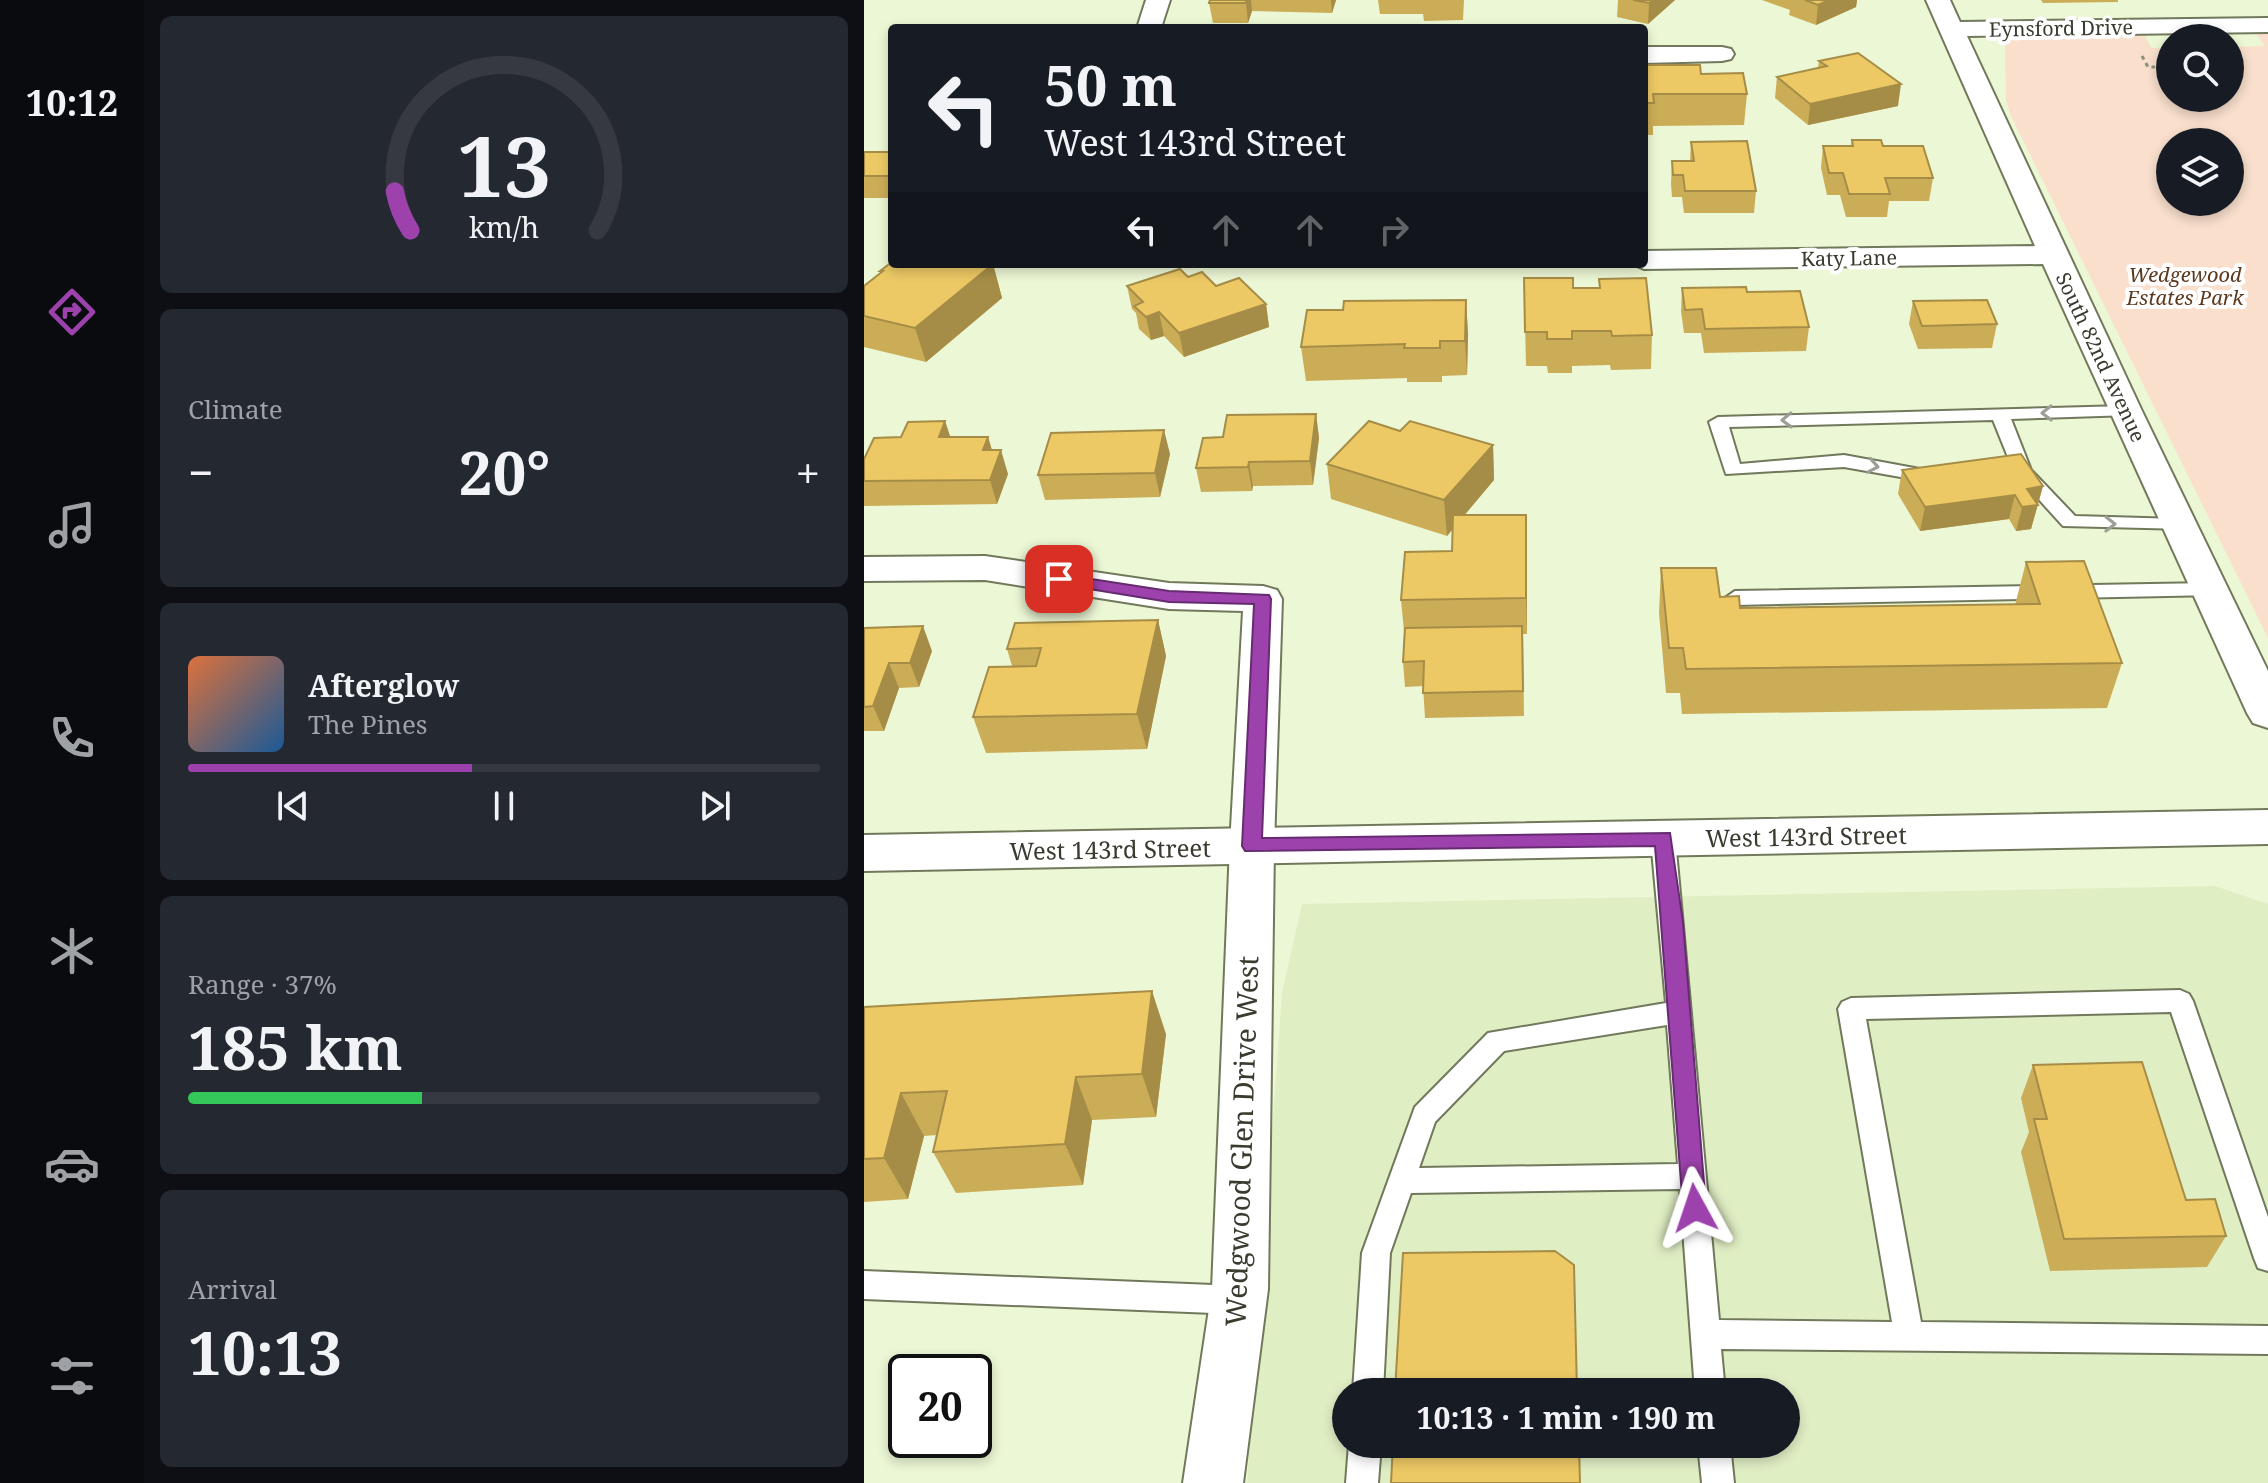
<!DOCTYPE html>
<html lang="en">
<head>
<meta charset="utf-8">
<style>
	:root { --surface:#171b24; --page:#242831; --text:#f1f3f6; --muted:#9ea1a6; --line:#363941; --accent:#9d42ad }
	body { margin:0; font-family:"Noto Serif",serif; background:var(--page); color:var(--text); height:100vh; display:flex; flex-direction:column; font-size:30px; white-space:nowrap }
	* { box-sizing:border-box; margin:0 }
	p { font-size:26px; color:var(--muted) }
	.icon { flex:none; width:44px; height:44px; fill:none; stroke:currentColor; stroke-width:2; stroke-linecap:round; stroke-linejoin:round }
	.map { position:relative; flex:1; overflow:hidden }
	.sheet { display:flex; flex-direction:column; gap:16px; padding:16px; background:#0d0f14; width:720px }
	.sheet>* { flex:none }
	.banner { position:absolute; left:24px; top:24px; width:760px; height:244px; border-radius:8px; box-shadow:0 4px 12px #0003; background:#171b24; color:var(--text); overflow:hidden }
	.tools { position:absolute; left:1292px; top:24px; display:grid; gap:16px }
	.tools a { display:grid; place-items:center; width:88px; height:88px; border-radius:50%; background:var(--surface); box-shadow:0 4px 12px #0003; font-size:40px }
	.speed { position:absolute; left:24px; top:1354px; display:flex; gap:16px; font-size:40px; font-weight:700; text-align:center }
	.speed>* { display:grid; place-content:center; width:104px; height:104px; border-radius:50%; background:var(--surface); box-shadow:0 4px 12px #0003; line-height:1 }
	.speed .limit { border:4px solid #111; border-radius:12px; background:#fff; color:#111 }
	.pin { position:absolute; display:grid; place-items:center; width:68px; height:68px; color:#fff; margin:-34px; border-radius:16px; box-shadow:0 4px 12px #0006 }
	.me { position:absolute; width:88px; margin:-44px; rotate:355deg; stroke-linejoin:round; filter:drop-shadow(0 0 6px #0008) }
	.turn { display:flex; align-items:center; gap:28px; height:168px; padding:0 24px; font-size:36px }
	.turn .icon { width:104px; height:104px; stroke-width:2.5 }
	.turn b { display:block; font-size:56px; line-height:68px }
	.lanes { display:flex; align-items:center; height:76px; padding:0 24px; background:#0003; justify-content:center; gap:40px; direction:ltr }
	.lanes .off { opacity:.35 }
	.big { font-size:60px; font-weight:700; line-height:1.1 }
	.sheet .widget { flex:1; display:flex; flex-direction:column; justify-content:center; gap:12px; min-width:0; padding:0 28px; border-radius:12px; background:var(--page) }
	.sheet .dial { align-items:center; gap:0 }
	.dial svg { height:208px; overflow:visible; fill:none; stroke:var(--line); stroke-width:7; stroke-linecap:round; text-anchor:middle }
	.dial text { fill:var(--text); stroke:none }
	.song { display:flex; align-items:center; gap:24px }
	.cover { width:96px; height:96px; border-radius:12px; background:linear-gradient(135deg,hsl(20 70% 55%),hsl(210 70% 35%)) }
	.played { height:8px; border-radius:4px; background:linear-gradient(90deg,var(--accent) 45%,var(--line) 45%) }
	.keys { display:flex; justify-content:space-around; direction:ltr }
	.heat { display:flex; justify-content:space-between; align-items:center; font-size:44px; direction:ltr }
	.charge { height:12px; border-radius:6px; background:linear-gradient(90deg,#34c759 37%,var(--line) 0) }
	.trip { position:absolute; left:468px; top:1378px; width:468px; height:80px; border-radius:40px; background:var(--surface); box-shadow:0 4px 12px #0003; font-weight:700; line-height:80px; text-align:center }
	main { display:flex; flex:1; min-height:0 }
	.menu { display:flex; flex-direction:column; width:144px; justify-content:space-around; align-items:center; background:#090b0e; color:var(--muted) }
	.menu .icon { width:56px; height:56px }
	.menu .active { color:var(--accent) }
	.menu b { font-size:36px; color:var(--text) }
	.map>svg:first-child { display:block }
</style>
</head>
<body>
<main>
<nav class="menu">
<b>10:12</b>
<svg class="icon active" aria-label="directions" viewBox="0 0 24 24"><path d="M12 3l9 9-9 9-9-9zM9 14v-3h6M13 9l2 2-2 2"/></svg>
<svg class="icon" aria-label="music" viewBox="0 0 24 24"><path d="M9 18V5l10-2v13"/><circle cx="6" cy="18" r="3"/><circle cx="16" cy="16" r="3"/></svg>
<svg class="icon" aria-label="phone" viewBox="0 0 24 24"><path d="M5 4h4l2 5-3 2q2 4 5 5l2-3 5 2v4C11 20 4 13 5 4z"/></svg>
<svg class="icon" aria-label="climate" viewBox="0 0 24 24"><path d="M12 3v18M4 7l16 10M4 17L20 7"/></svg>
<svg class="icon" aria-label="car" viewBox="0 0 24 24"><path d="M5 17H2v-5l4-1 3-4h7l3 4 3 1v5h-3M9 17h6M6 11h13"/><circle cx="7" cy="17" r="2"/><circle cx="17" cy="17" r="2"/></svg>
<svg class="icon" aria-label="filters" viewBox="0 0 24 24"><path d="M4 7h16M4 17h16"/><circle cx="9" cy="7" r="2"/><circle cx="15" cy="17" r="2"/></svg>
</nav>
<section class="sheet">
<div class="widget dial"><svg viewBox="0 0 100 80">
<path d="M14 69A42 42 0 1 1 86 69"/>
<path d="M14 69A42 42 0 0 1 8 54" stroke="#9d42ad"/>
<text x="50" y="56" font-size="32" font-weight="700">13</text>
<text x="50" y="72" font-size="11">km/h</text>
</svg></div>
<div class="widget"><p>Climate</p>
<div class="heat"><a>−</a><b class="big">20°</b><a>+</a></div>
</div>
<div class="widget">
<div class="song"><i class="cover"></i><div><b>Afterglow</b><p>The Pines</p></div></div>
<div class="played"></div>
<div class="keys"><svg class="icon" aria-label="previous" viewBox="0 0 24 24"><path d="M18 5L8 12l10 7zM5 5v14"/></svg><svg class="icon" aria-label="pause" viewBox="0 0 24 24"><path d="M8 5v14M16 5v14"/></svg><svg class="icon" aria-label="next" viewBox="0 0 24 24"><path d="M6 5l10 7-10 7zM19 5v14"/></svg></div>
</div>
<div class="widget"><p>Range · 37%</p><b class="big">185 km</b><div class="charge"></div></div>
<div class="widget"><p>Arrival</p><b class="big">10:13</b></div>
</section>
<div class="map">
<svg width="1404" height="1483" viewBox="0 0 1404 1483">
	<rect width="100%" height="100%" fill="#ecf7d5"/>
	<path fill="#e0eec4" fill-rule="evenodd" d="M1351,886L1404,904V1483H383L418,993L438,904ZM482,1392H922V1444H482Z"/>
	<path fill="#f9dfcc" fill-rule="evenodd" d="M1392,34H1404V638L1147,116L1142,100L1141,41L1162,36L1280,35L1288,48H1306V98H1366V47L1401,46ZM1306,142H1366V202H1306Z"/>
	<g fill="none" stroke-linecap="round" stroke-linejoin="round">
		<defs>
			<g id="lane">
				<polygon points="1261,406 1270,411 1267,415 1147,419 1167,470 1211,516 1315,519 1322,521 1325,525 1322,529 1199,526 1150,472 1129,420 865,427 876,464 980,455 1072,472 1074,476 1065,482 980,467 862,474 845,422 854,417"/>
				<polygon points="1346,583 1353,585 1356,590 1353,595 871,605 861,598 871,591"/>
				<path d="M799,830L807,833L811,839L855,1320L1028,1322L974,1009L978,1002L987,998L1316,990L1325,994L1329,1001L1404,1217V1271L1394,1268L1390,1258L1307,1012L1002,1019L1057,1322L1404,1326V1354L857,1349L861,1392H831L816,1189L547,1193L526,1253L519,1392H489L498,1253L551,1107L624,1033L802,1003L787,839L791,833ZM803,1025L814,1164L555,1168L571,1122L640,1051Z"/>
				<polygon points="0,1271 374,1286 384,1290 389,1300 384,1310 374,1314 0,1299"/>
				<polygon points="485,1444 517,1444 514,1483 482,1483"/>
				<polygon points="834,1444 866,1444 870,1483 838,1483"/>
			</g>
			<g id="street">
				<polygon points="282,0 306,0 297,28 273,28"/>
				<polygon points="1062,0 1086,0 1096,22 1404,18 1404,32 1103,36 1278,411 1404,671 1404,728 1389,723 1383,713 1179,264 780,269 768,264 780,264 780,251 1171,246"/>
				<polygon points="780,47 858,47 867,49 870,54 867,59 858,61 780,63"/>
				<polygon points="121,556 305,583 399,586 413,590 418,599 410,846 404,1289 379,1483 319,1483 348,1289 366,846 379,611 305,609 121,580 0,581 0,557"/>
			</g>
			<polygon id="secondary" points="1404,810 1404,844 0,871 0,835"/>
		</defs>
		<use href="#lane" stroke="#70795b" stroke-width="4"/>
		<use href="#street" stroke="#70795b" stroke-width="4"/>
		<use href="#secondary" stroke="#70795b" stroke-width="4"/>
		<polyline stroke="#8a917b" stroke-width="3" stroke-dasharray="4 4" stroke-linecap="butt" points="1278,56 1284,67 1291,67"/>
		<use href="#lane" fill="#fff" fill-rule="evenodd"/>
		<use href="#street" fill="#fff" fill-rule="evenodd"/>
		<use href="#secondary" fill="#fff" fill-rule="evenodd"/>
	</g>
	<g fill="#ccad57">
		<polygon points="346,0 472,0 468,13 388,11 384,23 349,23 345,3"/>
		<polygon points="514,0 600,0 599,20 560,21 559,14 516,14"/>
		<polygon points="754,0 811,0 784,24 753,17"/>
		<polygon points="898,0 993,0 992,7 952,25 925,15 926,10"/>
		<polygon points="1177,0 1254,0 1254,2 1179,3"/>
		<polygon points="780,58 783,65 837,74 883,94 880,125 789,126 789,135 780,135"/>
		<polygon points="955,61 1034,106 944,125 911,98 913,77 954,68"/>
		<polygon points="988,140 1019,146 1069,178 1065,201 1025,201 1023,217 982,217 976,195 963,195 957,168 959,146 987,146"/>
		<polygon points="827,142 892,191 890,213 820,213 818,197 808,197 807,184 808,161 826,161"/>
		<rect x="0" y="152" width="28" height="46"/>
		<polygon points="129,264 138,298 62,362 0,347 0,286 17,273 16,271"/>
		<polygon points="324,277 402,304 405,327 320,357 300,336 287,340 275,329 272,313 268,309 263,286"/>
		<polygon points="660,278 709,288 735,288 735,279 788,335 787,369 747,370 746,365 708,366 708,373 684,373 683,366 662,366"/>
		<polygon points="818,288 883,292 945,327 942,351 840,353 837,333 820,333 817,311"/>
		<polygon points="602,300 604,334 603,375 578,376 578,382 543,382 543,378 442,381 437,347 479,310"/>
		<polygon points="1049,301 1133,324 1128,348 1054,349 1045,324"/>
		<polygon points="452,414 455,438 449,485 389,486 388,491 337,492 332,468 359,437"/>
		<polygon points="81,421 86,437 124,437 128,450 144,474 133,504 0,506 0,459 37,437"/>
		<polygon points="536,431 629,445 630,480 600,515 663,550 663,634 659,634 660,716 561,718 559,686 541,687 539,662 540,631 537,600 588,551 589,528 583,536 467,499 463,464"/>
		<polygon points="306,454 296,497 181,500 174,475"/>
		<polygon points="1038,470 1179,486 1167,529 1152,531 1145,519 1056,531 1034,494"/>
		<polygon points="1162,562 1258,663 1243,708 818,714 816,693 802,693 795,613 797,568 856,597 876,608 1151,605"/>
		<polygon points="294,620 302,656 283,749 122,753 109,717 148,666 143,649"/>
		<polygon points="0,628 68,651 55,687 35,688 20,731 0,731"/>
		<polygon points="0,1007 302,1034 292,1117 228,1120 219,1185 92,1193 69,1152 73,1135 60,1136 44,1199 0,1202"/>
		<polygon points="1169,1065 1362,1236 1343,1267 1186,1271 1157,1152 1165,1132 1157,1098"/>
	</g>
	<g fill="#a68d47">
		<polygon points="382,0 387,0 388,11 384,23 382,3"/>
		<polygon points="467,0 472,0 468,13"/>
		<polygon points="789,0 811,0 784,24 785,3"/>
		<polygon points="965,0 993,0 992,7 952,25 954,5"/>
		<polygon points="1037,84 1034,106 944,125 946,104"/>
		<polygon points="129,264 138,298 62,362 51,328"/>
		<polygon points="602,300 604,334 603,375 601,341"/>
		<polygon points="402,304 405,327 320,357 315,333"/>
		<polygon points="295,312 300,336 287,340 282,317"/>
		<polygon points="452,414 455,438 449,485 446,461"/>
		<polygon points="81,421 89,445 75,437"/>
		<polygon points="300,430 306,454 296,497 291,473"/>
		<polygon points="124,437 131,461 119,450"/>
		<polygon points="629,445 630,480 583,536 580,500"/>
		<polygon points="137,450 144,474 133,504 126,480"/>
		<polygon points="385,462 389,486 388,491 384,467"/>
		<polygon points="1179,486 1167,529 1152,531 1163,489"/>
		<polygon points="1151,495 1145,519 1056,531 1061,507"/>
		<polygon points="662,515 663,550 663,634 662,598"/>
		<polygon points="294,620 302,656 283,749 273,714"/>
		<polygon points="59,626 68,651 55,687 46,663"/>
		<polygon points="25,663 35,688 20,731 9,706"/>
		<polygon points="288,991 302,1034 292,1117 278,1074"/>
		<polygon points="212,1077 228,1120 219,1185 201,1144"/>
		<polygon points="37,1093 60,1136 44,1199 20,1158"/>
	</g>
	<g fill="#edc965" stroke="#a68d47" stroke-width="2">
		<polygon points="346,0 382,0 382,3 345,3"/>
		<polygon points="769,0 789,0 785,3"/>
		<polygon points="941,0 965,0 954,5"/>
		<polygon points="994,53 1037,84 946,104 913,77 963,66 955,61"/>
		<polygon points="780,58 782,58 783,65 836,65 837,74 879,73 883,94 789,94 790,103 780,103"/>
		<polygon points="988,140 1017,140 1019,146 1059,146 1069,178 1021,178 1026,194 985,194 979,173 965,173 959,146 989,146"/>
		<polygon points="883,141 892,191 821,191 819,175 809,175 808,161 830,161 827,142"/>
		<rect x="0" y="152" width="28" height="24"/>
		<polygon points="28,262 28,264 129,264 51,328 0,316 0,286 19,271 16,271"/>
		<polygon points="316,269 324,277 338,272 352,286 375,278 402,304 315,333 295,312 282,317 270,306 279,302 263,286"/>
		<polygon points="660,278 709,278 709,288 736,288 735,279 782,278 788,335 748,336 747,331 708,331 708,339 683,339 683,332 661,332"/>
		<polygon points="882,287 883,292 936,291 945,327 841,329 838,309 821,310 818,288"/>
		<polygon points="602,300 601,341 576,341 576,348 540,348 541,344 437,347 443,310 479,310 480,301"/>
		<polygon points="1123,300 1133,324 1058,326 1049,301"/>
		<polygon points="452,414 446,461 385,462 384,467 332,468 339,438 359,437 363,415"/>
		<polygon points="81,421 75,437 124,437 119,450 137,450 126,480 0,481 0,459 10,438 37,437 44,422"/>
		<polygon points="505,421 536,431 546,421 629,445 580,500 463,464"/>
		<polygon points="300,430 291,473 174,475 187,433"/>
		<polygon points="1157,454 1179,486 1163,489 1174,505 1158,507 1151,495 1061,507 1038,470"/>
		<polygon points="589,515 662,515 662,598 537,600 541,552 588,551"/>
		<polygon points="1220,561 1258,663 822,669 819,648 805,648 797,568 852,568 856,597 875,596 876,608 1176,604 1162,562"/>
		<polygon points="294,620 273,714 109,717 125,667 172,666 177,648 143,649 151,623"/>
		<polygon points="59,626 46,663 25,663 9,706 0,707 0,628"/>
		<polygon points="658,626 659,691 559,693 560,661 539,662 541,628"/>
		<polygon points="288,991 278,1074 212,1077 201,1144 69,1152 83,1091 37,1093 20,1158 0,1159 0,1007"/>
		<polygon points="1278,1062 1322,1200 1351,1199 1362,1236 1200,1239 1170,1119 1183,1119 1169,1065"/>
		<polygon points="691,1251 710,1265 713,1392 531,1392 539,1253"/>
		<polygon points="529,1444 715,1444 716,1483 527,1483"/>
	</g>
	<defs><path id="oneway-chevron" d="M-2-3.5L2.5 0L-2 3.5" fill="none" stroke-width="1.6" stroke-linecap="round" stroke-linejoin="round" transform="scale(2)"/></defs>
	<g stroke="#9c9e97">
		<use href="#oneway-chevron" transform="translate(1183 413) rotate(179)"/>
		<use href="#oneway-chevron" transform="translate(923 420) rotate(178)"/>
		<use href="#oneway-chevron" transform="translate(1009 466) rotate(10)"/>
		<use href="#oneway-chevron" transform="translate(1246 524) rotate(1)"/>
	</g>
	<polygon fill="#9d42ad" stroke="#662b70" stroke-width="2" points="195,574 305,591 405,595 407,599 398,838 806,833 819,922 842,1208 839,1215 831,1218 822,1215 819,1208 791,846 381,851 378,846 390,604 305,602 189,583 186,579 189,575"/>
	<g text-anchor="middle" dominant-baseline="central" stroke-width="8" stroke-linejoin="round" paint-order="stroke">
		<g font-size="20" fill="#383c2f" stroke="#fff">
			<text transform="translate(1197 28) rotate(-1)">Eynsford Drive</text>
			<text transform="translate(985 258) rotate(-1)">Katy Lane</text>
			<text transform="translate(1237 357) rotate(65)">South 82nd Avenue</text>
		</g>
		<g font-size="20" font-style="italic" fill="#5b391e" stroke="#fff">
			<text x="1321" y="274">Wedgewood<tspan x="1321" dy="23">Estates Park</tspan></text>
		</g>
		<g font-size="24" fill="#383c2f" stroke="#fff">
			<text transform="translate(942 836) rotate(-1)">West 143rd Street</text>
			<text transform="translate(246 849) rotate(-1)">West 143rd Street</text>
		</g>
		<g font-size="28" fill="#383c2f" stroke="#fff">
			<text transform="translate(377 1141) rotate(-88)">Wedgwood Glen Drive West</text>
		</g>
	</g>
</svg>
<div class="tools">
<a><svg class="icon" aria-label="search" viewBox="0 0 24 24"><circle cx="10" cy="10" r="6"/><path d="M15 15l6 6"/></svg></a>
<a><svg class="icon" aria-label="layers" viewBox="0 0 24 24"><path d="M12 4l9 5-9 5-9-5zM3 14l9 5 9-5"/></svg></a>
</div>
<div class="speed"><div class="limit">20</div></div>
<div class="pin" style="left:195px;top:579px;background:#d93025"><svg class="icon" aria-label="arrive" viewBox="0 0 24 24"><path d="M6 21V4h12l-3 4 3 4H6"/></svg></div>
<svg class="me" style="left:831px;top:1208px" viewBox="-20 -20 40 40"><path d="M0-17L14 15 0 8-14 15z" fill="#9d42ad" stroke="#fff" stroke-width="4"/></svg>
<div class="trip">10:13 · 1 min · 190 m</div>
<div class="banner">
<div class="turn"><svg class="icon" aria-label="left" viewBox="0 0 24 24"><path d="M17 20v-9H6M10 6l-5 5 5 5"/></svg><div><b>50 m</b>West 143rd Street</div></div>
<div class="lanes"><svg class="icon" aria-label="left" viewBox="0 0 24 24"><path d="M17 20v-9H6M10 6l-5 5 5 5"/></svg><svg class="icon off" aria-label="ahead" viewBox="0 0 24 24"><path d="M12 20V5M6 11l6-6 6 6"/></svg><svg class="icon off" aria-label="ahead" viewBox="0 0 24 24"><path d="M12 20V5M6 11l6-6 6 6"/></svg><svg class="icon off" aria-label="right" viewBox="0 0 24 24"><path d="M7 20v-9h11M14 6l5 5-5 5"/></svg></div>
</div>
</div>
</main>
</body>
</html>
